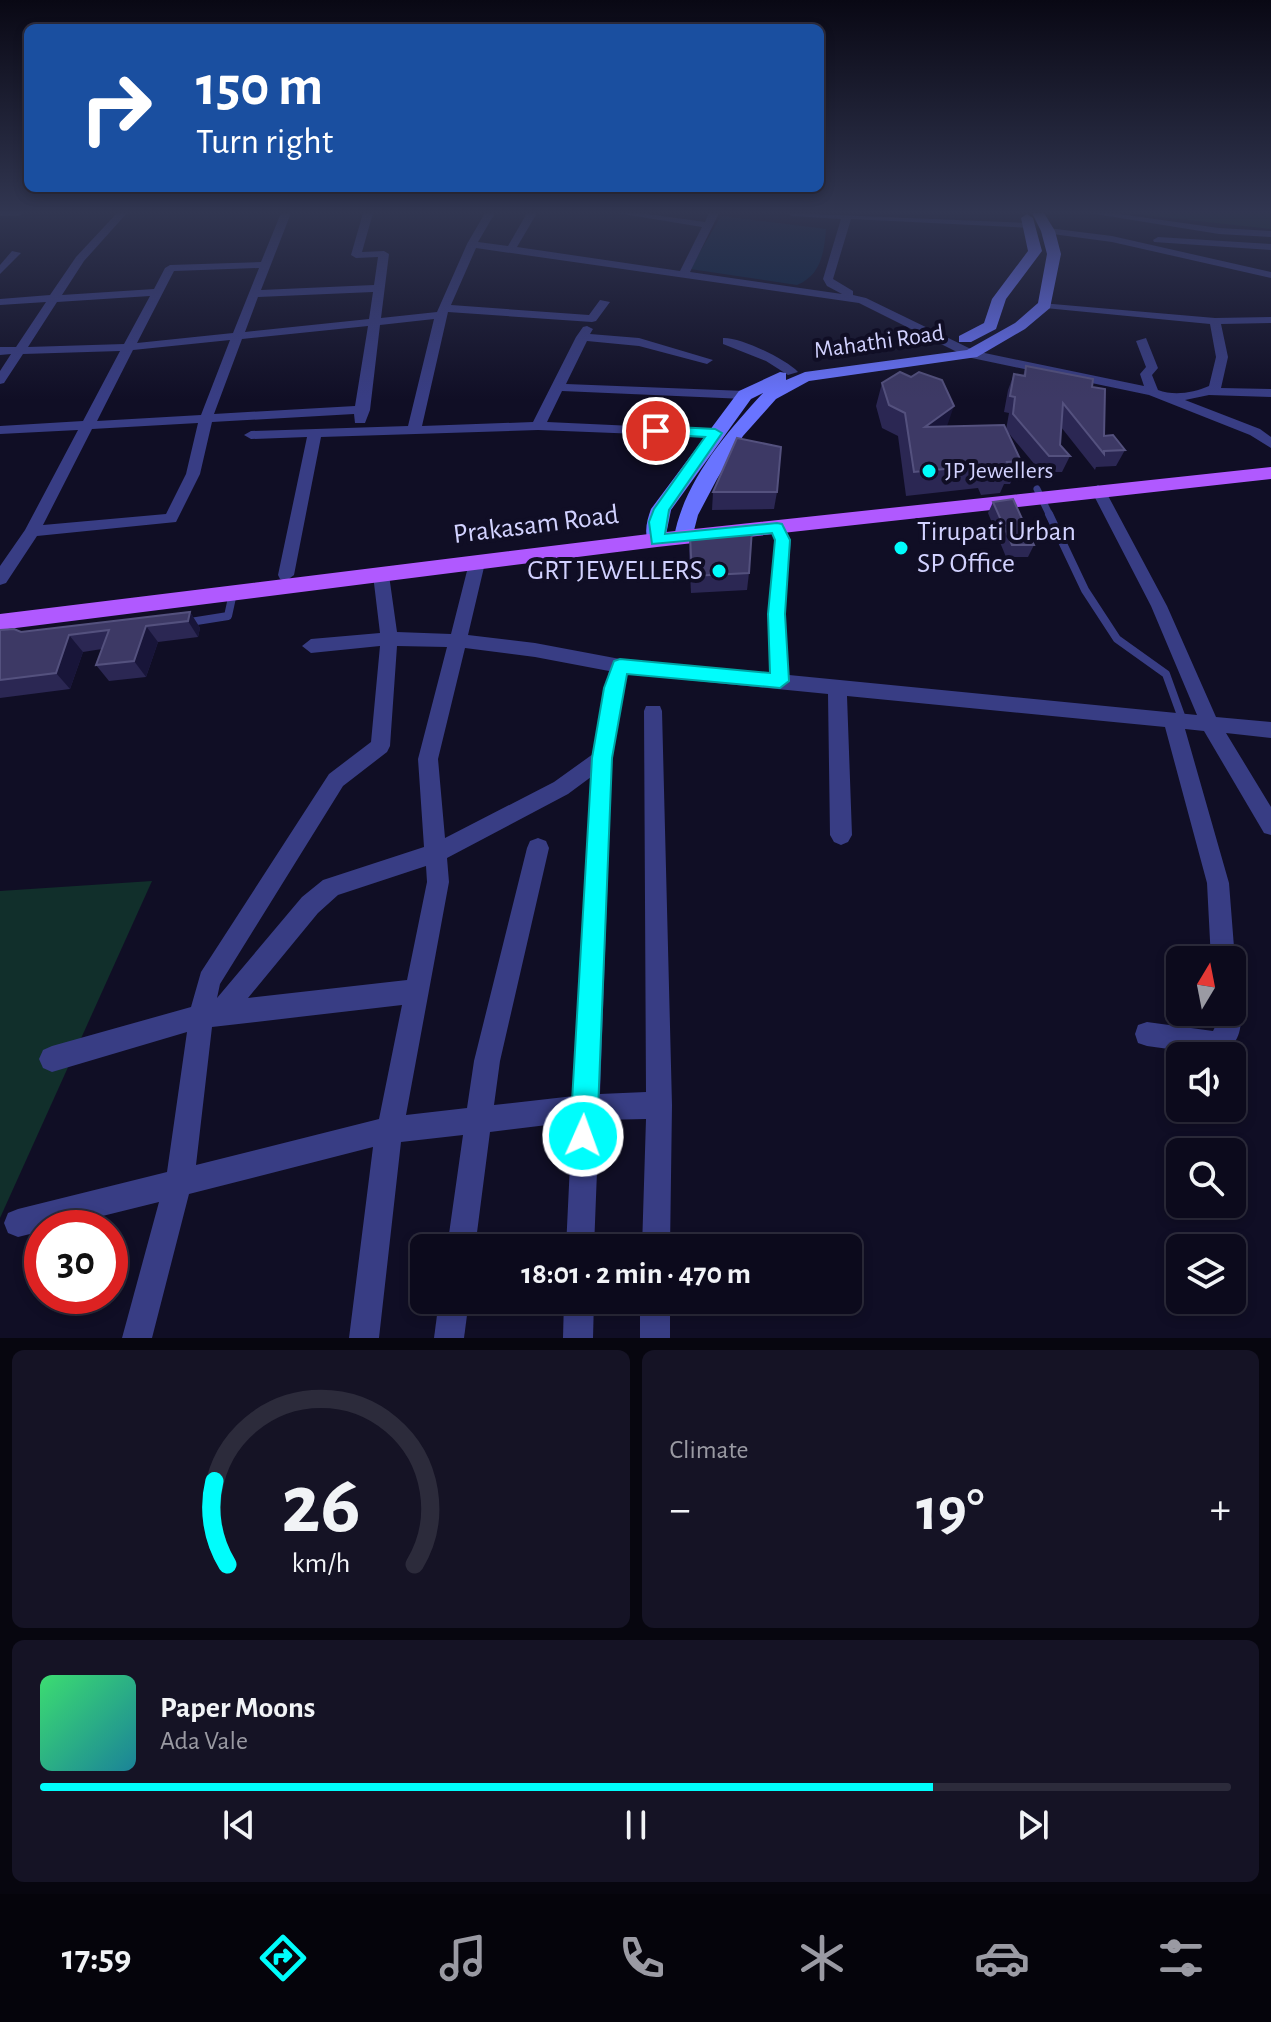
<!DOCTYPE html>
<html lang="en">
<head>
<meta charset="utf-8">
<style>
	:root { --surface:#0c0a1c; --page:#151325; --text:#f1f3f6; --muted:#9a9aa3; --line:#2c2b3b; --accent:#00fdfc }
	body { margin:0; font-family:"Alegreya Sans",sans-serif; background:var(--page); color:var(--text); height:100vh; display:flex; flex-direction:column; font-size:30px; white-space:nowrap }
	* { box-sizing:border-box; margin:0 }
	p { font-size:26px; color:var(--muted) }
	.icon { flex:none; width:44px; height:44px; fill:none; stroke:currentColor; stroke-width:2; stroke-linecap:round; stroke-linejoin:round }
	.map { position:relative; height:1338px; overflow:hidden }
	.details { display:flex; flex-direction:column; gap:12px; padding:12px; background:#07060f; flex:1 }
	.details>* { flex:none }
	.banner { position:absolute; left:24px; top:24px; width:800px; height:168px; border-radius:12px; box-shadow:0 4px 12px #0003,0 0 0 2px var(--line); background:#1a4fa0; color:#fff; overflow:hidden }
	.needle { width:52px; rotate:10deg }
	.fabs { position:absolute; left:1166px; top:946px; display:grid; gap:16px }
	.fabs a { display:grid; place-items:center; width:80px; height:80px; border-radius:12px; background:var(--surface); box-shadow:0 4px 12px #0003,0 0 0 2px var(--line); font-size:40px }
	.speed { position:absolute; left:24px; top:1210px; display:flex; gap:16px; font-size:40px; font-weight:700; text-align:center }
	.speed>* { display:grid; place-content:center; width:104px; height:104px; border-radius:50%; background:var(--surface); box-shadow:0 4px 12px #0003,0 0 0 2px var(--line); line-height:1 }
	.speed .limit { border:12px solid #d22; background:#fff; color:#111 }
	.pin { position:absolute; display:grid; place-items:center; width:68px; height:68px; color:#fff; margin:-34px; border:4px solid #fff; border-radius:50%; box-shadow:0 2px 8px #0007 }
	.me { position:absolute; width:88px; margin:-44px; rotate:2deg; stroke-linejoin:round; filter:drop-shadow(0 0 6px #0008) }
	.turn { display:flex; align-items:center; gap:28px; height:168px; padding:0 40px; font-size:36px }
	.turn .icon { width:104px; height:104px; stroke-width:2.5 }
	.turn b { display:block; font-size:56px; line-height:68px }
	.big { font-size:60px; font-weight:700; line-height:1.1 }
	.details .card { flex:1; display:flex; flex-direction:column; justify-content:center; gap:12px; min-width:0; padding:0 28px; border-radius:12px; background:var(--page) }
	.details .dial { align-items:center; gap:0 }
	.dial svg { height:208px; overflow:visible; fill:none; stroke:var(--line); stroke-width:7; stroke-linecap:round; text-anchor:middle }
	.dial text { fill:var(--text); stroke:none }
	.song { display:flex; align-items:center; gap:24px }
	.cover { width:96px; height:96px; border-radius:12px; background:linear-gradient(135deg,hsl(140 70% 55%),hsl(190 70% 35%)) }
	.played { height:8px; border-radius:4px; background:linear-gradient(90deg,var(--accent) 75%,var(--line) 75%) }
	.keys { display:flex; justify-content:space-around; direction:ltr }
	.heat { display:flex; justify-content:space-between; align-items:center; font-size:44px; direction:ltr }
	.details .tiles { flex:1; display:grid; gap:12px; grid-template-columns:1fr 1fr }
	.card:last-child { grid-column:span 2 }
	.trip { position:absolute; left:410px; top:1234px; width:452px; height:80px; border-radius:12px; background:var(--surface); box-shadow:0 4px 12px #0003,0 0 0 2px var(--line); font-weight:700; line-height:80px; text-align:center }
	.tab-bar { display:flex; height:128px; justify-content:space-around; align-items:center; background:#05040b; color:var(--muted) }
	.tab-bar .icon { width:56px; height:56px }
	.tab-bar .current { color:var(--accent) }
	.tab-bar b { font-size:36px; color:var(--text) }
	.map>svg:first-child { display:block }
</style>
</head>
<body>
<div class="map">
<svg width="1271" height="1338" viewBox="0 0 1271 1338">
	<rect width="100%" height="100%" fill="#100e25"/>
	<g fill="#112f2b">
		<polygon points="1125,213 1271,213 1271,229"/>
		<polygon points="152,881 0,1218 0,891"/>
	</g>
	<path fill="#092443" d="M721,216L826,229C824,253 821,275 797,285L690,269Z"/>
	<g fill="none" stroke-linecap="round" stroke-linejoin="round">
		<polyline stroke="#383d84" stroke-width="5" points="0,213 19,213"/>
		<polyline stroke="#383d84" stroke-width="7" points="1037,489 1050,516"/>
		<g stroke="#383d84" stroke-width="8">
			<polyline points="1049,514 1085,590 1117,639 1166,674 1183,721"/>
			<polyline points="184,623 228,616 233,593"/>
		</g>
		<g fill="#383d84" fill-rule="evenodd">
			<path d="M117,213H127L84,261L62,295L154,289L165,268L170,265L261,262L281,213H291L261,290L374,285L378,257L356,258L351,255L363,213H373L362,252L384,251L389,254L381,318L437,312L467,244L485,213H495L478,242L508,246L527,213H537L517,247L680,271L702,227L617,213H640L705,222L709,213H719L690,272L842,294L827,286L823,279L841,219L792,216L787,213L1030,223L1033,224V228L851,219L833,279L853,291V295L866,298L975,351L1144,386L1140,374L1146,367L1136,341L1146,338L1158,368L1152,375L1158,390C1174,396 1193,393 1209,386L1216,357L1210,324L1045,308L1039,305L1041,303L1215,318L1271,317V323L1221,324L1228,357L1221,388L1271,389V397L1209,395L1185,400L1260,429L1271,437V448L1250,435L1149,395L967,357L859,303L476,248L451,305L589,315L600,300L610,302L596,321L592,322L448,312L422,426L533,422L576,337L583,327L587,326L593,329L590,334L639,338L713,360L707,364L639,346L587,341L566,384L745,391L751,395L745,399L562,391L547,422L720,430V436L715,437L538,430L321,437L294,575L286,581L280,579L278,575L307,437L251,439L244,435L251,431L408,426L434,319L380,325L370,410L365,423H355L354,414L212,422L200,474L176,522L37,536L6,583L0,585V566L25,530L78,430L0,434V426L83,421L120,351L23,354L4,383L0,384V371L11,354L0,355V347H16L46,302L0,305V299L50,295L76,257ZM259,268L233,333L137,343L174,271ZM373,292L369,319L245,332L258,297ZM150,296L124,344L28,347L57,302ZM368,326L355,406L214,414L242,339ZM230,340L201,415L97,421L133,350ZM198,423L186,474L166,514L43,525L92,429Z"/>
			<polygon points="1089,213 1112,213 1219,228 1271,231 1271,237 1219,234"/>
			<polygon points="1048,228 1112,236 1271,272 1271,278 1112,242 1045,233 1045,229"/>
			<polygon points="1158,237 1271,244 1271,250 1154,242 1153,240"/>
			<polygon points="12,251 21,253 0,274 0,265"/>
			<path d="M723,338C740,337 786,359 798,372L788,375L766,361L723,344Z"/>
			<path d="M1098,485L1105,490L1167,606L1216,717L1271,722V738L1226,733L1271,807V835L1264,833L1204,731L1185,729L1229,883L1235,960L1232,967V960H1211L1207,883L1165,727L847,696L852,835L848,842L841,845L834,842L830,835L828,694L627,674L612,758L600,1094L646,1092L644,711L646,706H660L662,711L672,1105L670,1248H642L646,1119L599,1120L594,1248H566L572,1122L490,1132L475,1248H447L463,1135L401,1142L379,1338H349L373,1147L189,1194L152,1338H122L159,1202L54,1228H42V1231L18,1237L8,1233L4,1223L8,1213L18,1209L167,1172L187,1032L52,1072L43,1068L39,1059L43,1050L52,1046L191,1007L201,972L329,774L371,742L380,646L311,653L302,646L311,639L380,633L373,575L375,571H387L389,575L397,632L451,634L469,563L477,557L485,563L468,635L535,643L620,659L771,674L768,614L775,540L769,528L777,523L782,524L791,540L784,614L789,675L1197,715L1151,606L1091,490ZM397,646L447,647L418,759L424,847L323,880L302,897L217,998L220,984L343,786L387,752L390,746ZM465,648L535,657L609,671L593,754L554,782L445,838L438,759ZM591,777L574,1096L494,1105L500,1061L549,848L546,841L538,838L530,841L527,848L474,1061L467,1108L406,1115L449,882L447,858L568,794ZM426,866L427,882L407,980L248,998L318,913L338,895ZM402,1005L379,1119L196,1165L212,1027Z"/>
			<path d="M1232,1002C1249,1017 1239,1048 1219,1056L1147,1046L1138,1043L1135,1034L1138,1025L1147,1022L1213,1031L1215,1027V1012H1232Z"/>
			<polygon points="439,1300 469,1300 464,1338 434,1338"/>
			<polygon points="564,1300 594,1300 593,1338 563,1338"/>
			<rect x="640" y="1300" width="30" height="38"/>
		</g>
		<g fill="#6974ff" fill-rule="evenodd">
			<path d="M1032,213H1044L1055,231L1061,254L1050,308L1025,329L977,357L809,381L776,399L743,436L717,479L698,515L691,542H677L674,537C684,482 726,433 763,393L751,399L671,510L664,545H650C643,534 647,520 651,509L739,391L780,372L786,373V380L805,372L967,350L1015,323L1038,303L1047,254L1041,231Z"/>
			<polygon points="1027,214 1033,218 1042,251 1006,299 996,329 971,342 959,342 959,336 984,323 992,299 1028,251 1021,218"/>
		</g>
		<polygon fill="#b059ff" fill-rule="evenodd" points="1271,467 1271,479 657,547 0,630 0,614 657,533"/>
	</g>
	<g fill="#2b2753">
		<polygon points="1026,366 1092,387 1104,436 1125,450 1116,466 1096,467 1095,470 1061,427 1060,445 1070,456 1062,472 1041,472 1006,430 1009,413 1004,412 1008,390 1014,374 1023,376"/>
		<polygon points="882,383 947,427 1021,461 1010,484 1004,484 1000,493 981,495 978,488 906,496 898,436 882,428 876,406"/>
		<polygon points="713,492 777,492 774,509 712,510"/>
		<polygon points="993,502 1034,545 1028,557 1006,557 988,513"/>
		<polygon points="690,534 749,573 747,590 691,593 689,551"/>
		<polygon points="190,612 200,628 198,637 158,642 146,677 109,681 96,665 102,649 83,652 70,689 0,698 0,630 21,632"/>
	</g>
	<g fill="#181539">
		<polygon points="954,406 946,429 925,427"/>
		<polygon points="190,612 200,628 198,637 188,621"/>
		<polygon points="146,626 158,642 146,677 134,661"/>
		<polygon points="69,635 83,652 70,689 56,673"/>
	</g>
	<g fill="#3d3965" stroke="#54517e" stroke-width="2">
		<polygon points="1026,366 1093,379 1092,387 1105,389 1104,436 1113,435 1125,450 1104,451 1104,454 1063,403 1060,445 1070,456 1049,456 1013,414 1015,397 1010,396 1014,374 1025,376"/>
		<polygon points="900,372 911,377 919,372 942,380 954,406 925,427 1004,425 1021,461 1007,462 1011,470 991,472 987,465 914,472 905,413 889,405 882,383"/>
		<polygon points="737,438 781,447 777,492 713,492"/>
		<polygon points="1013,499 1034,545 1012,545 993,502"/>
		<polygon points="752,529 749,573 692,576 690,534"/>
		<polygon points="190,612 188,621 146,626 134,661 96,665 109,630 69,635 56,673 0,680 0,630 14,629 21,632"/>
	</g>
	<linearGradient id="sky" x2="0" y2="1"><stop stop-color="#090814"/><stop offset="0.53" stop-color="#313651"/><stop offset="1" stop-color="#313651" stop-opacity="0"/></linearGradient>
	<rect width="1271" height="400" fill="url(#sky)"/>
	<polygon fill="#00fdfc" stroke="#00a4a4" stroke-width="2" points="656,426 715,429 722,433 669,510 665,534 777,523 782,524 790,540 785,614 789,681 780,688 627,674 612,758 597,1136 593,1145 583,1149 574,1145 570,1136 592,758 604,688 614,661 620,659 770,673 768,614 775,540 772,533 652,544 649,522 654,509 705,437 651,434 651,428"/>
	<g fill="#00fdfc" stroke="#100e25" stroke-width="3">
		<circle cx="929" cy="471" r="8"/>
		<circle cx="901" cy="548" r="8"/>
		<circle cx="719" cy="571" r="8"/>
	</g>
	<g text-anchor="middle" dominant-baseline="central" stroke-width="8" stroke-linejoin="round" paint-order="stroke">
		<g font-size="24" fill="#d2d2ff" stroke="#100e25">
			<text transform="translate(879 342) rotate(-8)">Mahathi Road</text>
		</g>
		<g font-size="24" fill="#d2d2ff" stroke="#100e25" text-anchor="start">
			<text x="945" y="471">JP Jewellers</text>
		</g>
		<g font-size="28" fill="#d2d2ff" stroke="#100e25">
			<text transform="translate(536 525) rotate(-7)">Prakasam Road</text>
		</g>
		<g font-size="28" fill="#d2d2ff" stroke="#100e25" text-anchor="start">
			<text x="917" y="532">Tirupati Urban<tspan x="917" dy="32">SP Office</tspan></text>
			<text x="703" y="571" text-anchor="end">GRT JEWELLERS</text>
		</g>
	</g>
</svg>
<div class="fabs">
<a><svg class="needle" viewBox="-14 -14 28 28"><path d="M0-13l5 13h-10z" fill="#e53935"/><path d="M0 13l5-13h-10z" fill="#9a9aa3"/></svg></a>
<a><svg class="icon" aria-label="sound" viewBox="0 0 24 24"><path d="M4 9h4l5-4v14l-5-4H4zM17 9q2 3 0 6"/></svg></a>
<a><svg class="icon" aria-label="search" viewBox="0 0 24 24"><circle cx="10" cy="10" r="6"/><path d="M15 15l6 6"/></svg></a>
<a><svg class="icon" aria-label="layers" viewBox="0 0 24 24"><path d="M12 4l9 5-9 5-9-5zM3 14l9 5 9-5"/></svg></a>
</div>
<div class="speed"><div class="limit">30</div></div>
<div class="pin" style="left:656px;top:431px;background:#d93025"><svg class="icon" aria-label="arrive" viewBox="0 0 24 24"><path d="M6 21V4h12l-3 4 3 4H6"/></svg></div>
<svg class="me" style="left:583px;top:1136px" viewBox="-20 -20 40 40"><circle r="17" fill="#00fdfc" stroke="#fff" stroke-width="3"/><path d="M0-11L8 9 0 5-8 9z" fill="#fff"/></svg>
<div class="trip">18:01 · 2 min · 470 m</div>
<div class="banner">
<div class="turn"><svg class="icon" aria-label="right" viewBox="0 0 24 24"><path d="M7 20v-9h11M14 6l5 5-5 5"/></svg><div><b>150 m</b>Turn right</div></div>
</div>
</div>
<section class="details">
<div class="tiles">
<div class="card dial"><svg viewBox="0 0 100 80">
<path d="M14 69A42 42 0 1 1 86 69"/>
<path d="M14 69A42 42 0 0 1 9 37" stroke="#00fdfc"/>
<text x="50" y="56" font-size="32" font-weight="700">26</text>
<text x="50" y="72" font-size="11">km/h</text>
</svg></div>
<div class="card"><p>Climate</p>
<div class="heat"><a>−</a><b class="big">19°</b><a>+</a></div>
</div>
<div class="card">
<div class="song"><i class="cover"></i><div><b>Paper Moons</b><p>Ada Vale</p></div></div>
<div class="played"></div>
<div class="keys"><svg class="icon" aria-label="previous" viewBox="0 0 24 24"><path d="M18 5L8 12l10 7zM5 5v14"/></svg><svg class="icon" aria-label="pause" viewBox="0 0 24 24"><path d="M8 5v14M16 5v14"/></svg><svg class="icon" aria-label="next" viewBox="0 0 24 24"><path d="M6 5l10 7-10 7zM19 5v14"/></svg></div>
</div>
</div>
</section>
<nav class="tab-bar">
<b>17:59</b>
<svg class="icon current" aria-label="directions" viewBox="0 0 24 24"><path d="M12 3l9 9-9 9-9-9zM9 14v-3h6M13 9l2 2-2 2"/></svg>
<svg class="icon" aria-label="music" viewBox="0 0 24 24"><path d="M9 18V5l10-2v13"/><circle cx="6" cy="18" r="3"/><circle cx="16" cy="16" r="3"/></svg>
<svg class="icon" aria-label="phone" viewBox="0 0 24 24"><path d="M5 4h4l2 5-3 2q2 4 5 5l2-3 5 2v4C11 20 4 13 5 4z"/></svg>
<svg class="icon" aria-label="climate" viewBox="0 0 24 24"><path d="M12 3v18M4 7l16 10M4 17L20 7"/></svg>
<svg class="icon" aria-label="car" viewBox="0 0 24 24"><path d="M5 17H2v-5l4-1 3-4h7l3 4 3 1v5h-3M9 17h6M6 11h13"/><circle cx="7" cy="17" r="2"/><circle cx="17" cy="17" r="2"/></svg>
<svg class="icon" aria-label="filters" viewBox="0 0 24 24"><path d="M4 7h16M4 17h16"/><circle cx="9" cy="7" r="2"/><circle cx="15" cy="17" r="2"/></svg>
</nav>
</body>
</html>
